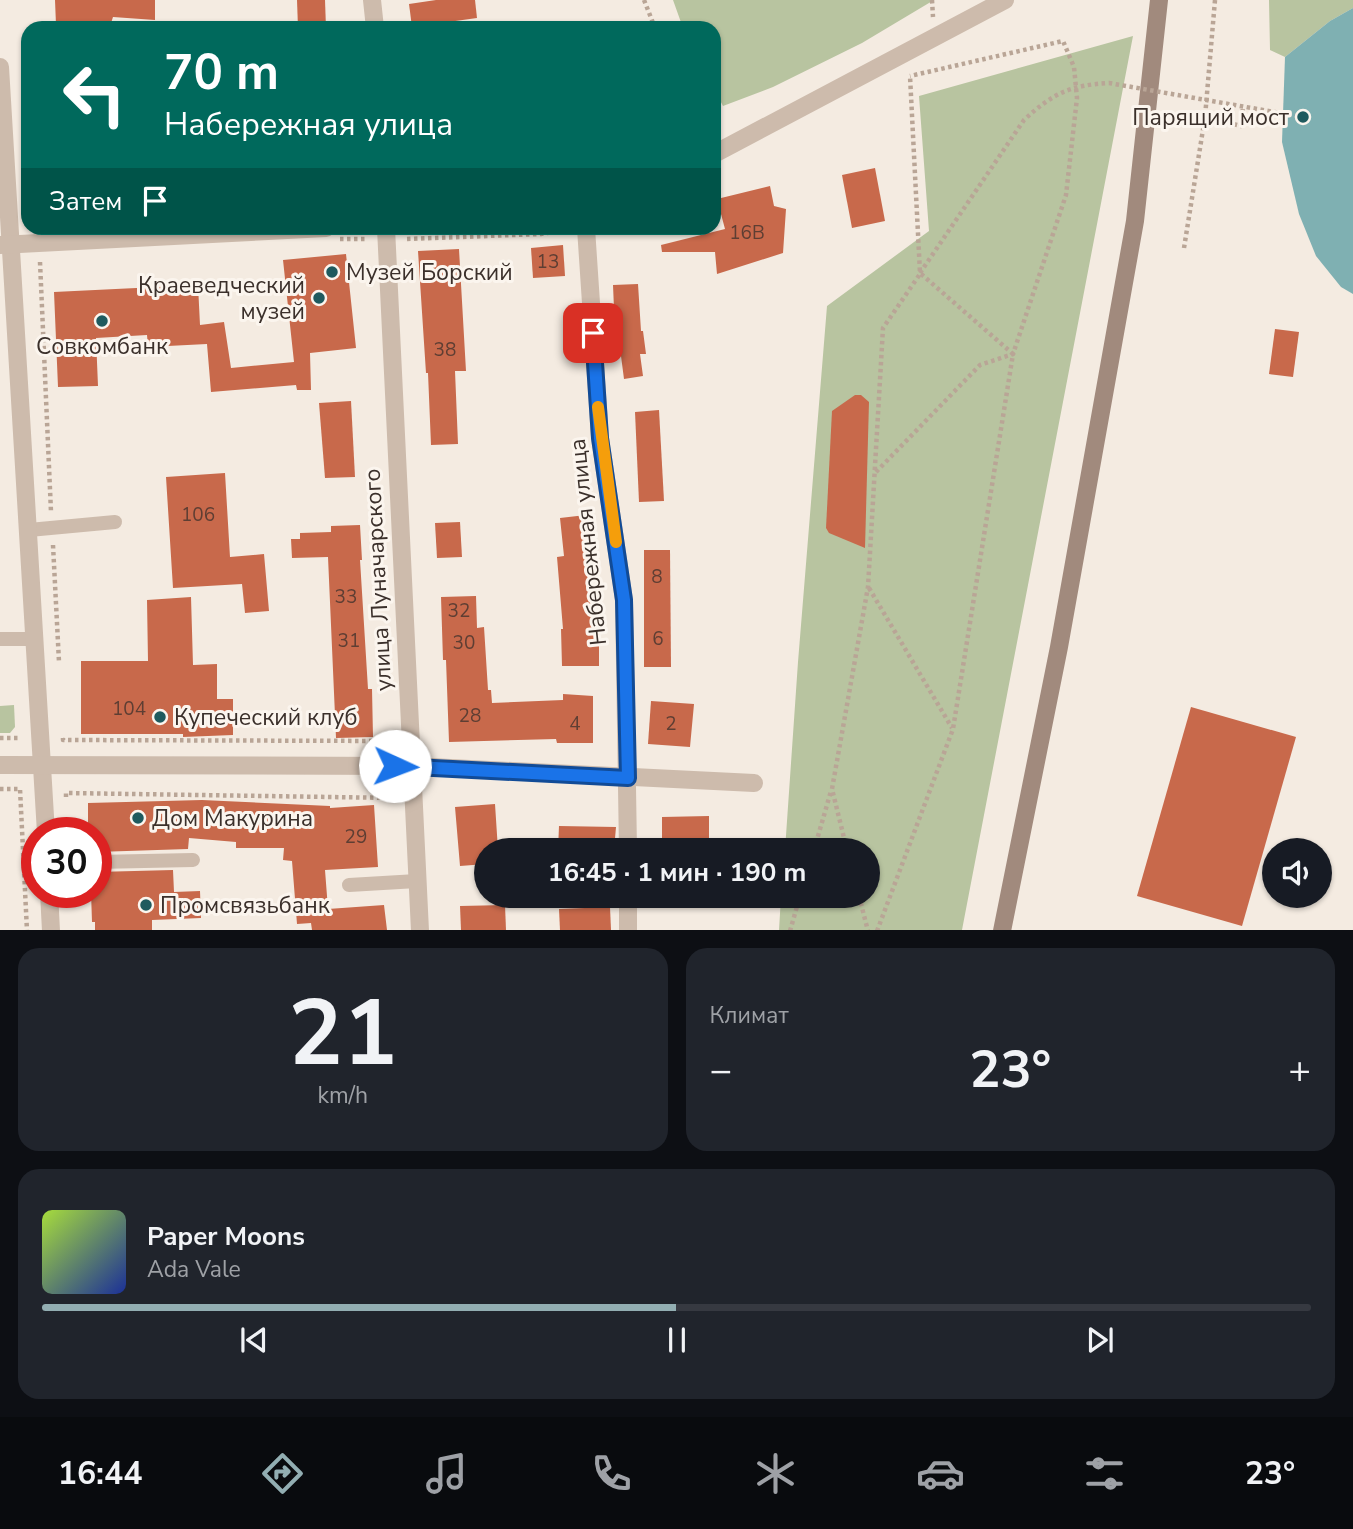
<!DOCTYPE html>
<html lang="ru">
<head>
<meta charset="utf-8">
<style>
	:root { --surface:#171b24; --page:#20242c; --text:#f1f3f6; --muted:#9ea1a6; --line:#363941; --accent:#92aeb2 }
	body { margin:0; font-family:"Nunito Sans",sans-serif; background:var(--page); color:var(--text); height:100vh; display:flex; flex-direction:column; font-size:26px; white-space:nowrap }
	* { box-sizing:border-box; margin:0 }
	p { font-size:23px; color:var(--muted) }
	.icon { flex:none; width:38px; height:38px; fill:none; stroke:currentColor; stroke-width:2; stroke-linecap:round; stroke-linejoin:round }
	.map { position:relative; height:930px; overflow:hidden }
	.drawer { display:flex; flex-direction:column; gap:18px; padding:18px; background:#0d0f14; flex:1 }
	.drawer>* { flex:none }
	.top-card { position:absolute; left:21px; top:21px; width:700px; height:214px; border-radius:21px; box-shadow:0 2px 5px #0004; background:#00695c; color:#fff; overflow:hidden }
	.controls { position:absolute; left:1262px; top:838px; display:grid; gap:14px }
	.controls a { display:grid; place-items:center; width:70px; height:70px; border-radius:50%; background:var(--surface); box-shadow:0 2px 5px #0004; font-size:35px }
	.speed { position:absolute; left:21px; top:817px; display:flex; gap:14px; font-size:35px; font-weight:700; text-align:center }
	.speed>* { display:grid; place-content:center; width:91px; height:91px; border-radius:50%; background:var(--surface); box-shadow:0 2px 5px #0004; line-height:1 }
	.speed .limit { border:10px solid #d22; background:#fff; color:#111 }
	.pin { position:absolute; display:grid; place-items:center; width:60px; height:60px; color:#fff; margin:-30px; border-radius:14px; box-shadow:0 4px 10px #0006 }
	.me { position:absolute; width:77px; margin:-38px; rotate:92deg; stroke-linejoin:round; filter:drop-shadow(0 0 5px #0008) }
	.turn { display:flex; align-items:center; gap:24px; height:147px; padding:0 28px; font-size:32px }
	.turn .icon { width:91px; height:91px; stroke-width:2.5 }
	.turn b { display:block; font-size:49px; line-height:60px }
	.then { display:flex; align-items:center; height:66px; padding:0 28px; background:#0003; gap:14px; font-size:26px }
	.big { font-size:52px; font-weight:700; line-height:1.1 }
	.drawer .widget { flex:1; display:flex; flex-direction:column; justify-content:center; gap:10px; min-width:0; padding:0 24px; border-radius:21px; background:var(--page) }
	.drawer .dial { align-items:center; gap:0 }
	.dial b { font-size:91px; line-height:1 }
	.song { display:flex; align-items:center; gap:21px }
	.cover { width:84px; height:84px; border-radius:10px; background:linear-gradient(135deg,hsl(80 70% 55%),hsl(230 70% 35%)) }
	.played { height:7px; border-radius:4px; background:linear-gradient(90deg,var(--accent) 50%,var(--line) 50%) }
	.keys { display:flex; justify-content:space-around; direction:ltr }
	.heat { display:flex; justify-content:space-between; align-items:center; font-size:38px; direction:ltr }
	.drawer .tiles { flex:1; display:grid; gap:18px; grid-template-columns:1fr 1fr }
	.widget:last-child { grid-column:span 2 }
	.trip { position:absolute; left:474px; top:838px; width:406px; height:70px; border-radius:35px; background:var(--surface); box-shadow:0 2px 5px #0004; font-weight:700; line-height:70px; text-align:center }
	.menu { display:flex; height:112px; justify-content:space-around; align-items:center; background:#090b0e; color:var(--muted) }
	.menu .icon { width:49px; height:49px }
	.menu .selected { color:var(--accent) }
	.menu b { font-size:32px; color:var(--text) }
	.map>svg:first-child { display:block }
</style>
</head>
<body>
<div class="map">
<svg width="1353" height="931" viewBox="0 0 1353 931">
	<rect width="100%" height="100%" fill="#f4ebe1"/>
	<g fill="#b8c4a0">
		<polygon points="673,0 934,0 862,43 773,87 723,106 714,89 714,28 683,28"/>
		<polygon points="1269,0 1353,0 1353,8 1330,21 1285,57 1270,50"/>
		<polygon points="1133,36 962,930 779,931 781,896 868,896 868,850 785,850 798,662 827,306 929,231 919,96"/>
		<polygon points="14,705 15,727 10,733 0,733 0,706"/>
	</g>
	<polygon fill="#7fb0b2" points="1353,8 1353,294 1341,287 1316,256 1299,214 1282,142 1285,57 1330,21"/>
	<g fill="#c8694b">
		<polygon points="55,0 155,0 155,20 113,17 110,26 56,25"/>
		<polygon points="297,0 325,0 326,28 298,28"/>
		<polygon points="436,0 475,0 477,18 412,27 409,4"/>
		<polygon points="875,168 885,221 852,228 842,175"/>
		<polygon points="770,186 774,206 786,209 783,253 717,274 715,252 662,252 661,245 725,229 717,199"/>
		<polygon points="563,245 565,276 533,278 531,248"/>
		<polygon points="459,249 466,371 455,371 458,444 431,445 428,373 426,373 418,251"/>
		<polygon points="346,254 356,348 310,353 311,390 297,390 296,385 211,392 207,344 148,347 147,335 96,338 98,386 58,387 54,292 198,285 200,325 224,322 231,368 294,362 283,260"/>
		<polygon points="638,284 641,331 643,331 646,354 640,354 643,376 624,379 621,356 616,356 613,285"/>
		<polygon points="1275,329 1299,332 1293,377 1269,374"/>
		<polygon points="855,395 861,395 869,402 865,548 829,533 826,528 832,411"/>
		<polygon points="351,401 355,477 325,478 319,403"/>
		<polygon points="659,410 664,501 639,502 635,412"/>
		<polygon points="225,473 230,557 264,554 269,611 245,613 242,584 173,588 166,477"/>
		<polygon points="586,515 596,628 599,628 599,666 562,666 561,629 563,629 557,557 564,556 560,518"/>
		<polygon points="460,522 462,557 437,558 435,523"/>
		<polygon points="360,525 362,560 360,560 368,689 372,689 373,737 336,738 328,557 292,558 291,539 300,539 300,533 331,532 331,526"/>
		<polygon points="644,550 670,550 671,667 644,667"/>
		<polygon points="476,596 477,628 484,627 488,690 491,690 492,703 563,700 563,694 593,696 593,743 557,743 556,739 449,742 446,660 443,660 441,597"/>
		<polygon points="191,597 193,665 217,664 217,699 233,699 233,735 183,737 183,734 81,734 81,661 148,661 147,600"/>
		<polygon points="651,701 694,704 690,747 648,744"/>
		<polygon points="1191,707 1296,737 1242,926 1137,896"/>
		<polygon points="202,800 330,806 330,808 374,805 378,867 325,870 328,909 384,905 387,930 312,930 311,923 297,924 292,861 283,860 284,848 236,848 236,842 189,838 188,849 96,852 96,833 88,833 88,803"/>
		<polygon points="495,804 498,850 486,850 486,864 460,866 455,807"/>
		<polygon points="709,816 709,844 697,844 697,850 662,850 662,817"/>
		<polygon points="559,826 616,827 614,850 558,850"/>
		<polygon points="173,870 174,892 200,891 201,918 152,920 152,930 95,930 95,922 92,922 91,892 96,892 96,872"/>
		<polygon points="505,905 506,930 461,930 460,906"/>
		<polygon points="610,907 611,930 560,930 559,909"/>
	</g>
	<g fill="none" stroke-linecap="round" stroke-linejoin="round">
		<g stroke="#b9a596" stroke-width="4.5" stroke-dasharray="3.5 3.5" stroke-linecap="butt">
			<polyline points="644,0 655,28"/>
			<polyline points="932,0 933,17"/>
			<polyline points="1215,0 1205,117 1241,126 1243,107"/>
			<polyline points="340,239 367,239"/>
			<polyline points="407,239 541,234 566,230"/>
			<polyline points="1184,248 1205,117"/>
			<polyline points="40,262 51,512"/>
			<polyline points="876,472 980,365 1013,354 1066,195 1077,98 1074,67 1063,41 910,76"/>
			<polyline points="53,545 59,662"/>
			<polyline points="869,588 952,728"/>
			<polyline points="0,738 18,738 17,736"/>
			<polyline points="63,738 63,740 391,741"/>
			<polyline points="0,789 20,789 27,931"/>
			<polyline points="66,797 66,793 396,798"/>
			<polyline points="814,850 831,791"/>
			<polyline points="847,850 832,789 868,587 883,328 920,274"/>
			<polyline points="859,896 868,931"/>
			<polyline points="790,931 800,896"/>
			<polyline points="877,931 953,729 1013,354 920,273 910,76"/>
		</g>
		<g stroke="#cdbbac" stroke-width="14">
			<polyline points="29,530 115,522"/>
			<polyline points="0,639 35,639"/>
			<polyline points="96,862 193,860"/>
			<polyline points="349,885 417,881"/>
		</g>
		<g stroke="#cdbbac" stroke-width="18">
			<polyline points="372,0 375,28"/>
			<polyline points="0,67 46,833"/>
			<polyline points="386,228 420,931"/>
			<polyline points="586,228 600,438 624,600 628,850"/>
			<polyline points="0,765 411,766 754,783"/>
			<polyline points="49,892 51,931"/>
			<polyline points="628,896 628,931"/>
		</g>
		<g stroke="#cdbbac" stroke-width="18">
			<polyline points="714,154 1005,0"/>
			<polyline points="0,245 326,228"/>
		</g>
		<polyline stroke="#a18a7d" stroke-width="18" points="1002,931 1059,647 1135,221 1159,0"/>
		<path stroke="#b9a596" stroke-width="4.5" stroke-dasharray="3.5 3.5" stroke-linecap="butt" d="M920,273L1024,120C1052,94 1070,85 1109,83L1303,117"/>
	</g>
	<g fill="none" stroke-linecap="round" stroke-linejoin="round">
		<defs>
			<polyline id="route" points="395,766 628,778 624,600 600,438 593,333"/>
		</defs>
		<use href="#route" stroke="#114b97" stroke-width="18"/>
		<use href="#route" stroke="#1a73e8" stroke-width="12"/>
		<polyline stroke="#f59e0b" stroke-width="12" points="598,407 616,542"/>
	</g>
	<g fill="#1f5a5e" stroke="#fbf5ee" stroke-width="2.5">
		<circle cx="1303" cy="117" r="7"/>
		<circle cx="332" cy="272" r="7"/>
		<circle cx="319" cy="298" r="7"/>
		<circle cx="102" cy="321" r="7"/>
		<circle cx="160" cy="717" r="7"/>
		<circle cx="138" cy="818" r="7"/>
		<circle cx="146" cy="905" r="7"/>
	</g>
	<g text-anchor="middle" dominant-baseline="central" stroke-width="6" stroke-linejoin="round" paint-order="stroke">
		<g font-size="19" fill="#5e3e33">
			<text x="747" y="233">16В</text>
			<text x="548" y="262">13</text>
			<text x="445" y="350">38</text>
			<text x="198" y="515">106</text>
			<text x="657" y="577">8</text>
			<text x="346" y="597">33</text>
			<text x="459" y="611">32</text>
			<text x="658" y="639">6</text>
			<text x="349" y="641">31</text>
			<text x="464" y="643">30</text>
			<text x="129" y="709">104</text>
			<text x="470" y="716">28</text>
			<text x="575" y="724">4</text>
			<text x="671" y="724">2</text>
			<text x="356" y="837">29</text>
		</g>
		<g font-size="23" fill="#3b302b" stroke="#fbf5ee" text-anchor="start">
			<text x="1289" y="117" text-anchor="end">Парящий мост</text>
			<text x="346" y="272">Музей Борский</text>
			<text x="305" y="285" text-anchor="end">Краеведческий<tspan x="305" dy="26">музей</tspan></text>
			<text x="102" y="346" text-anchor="middle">Совкомбанк</text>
			<text x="174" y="717">Купеческий клуб</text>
			<text x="152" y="818">Дом Макурина</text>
			<text x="160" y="905">Промсвязьбанк</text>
		</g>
		<g font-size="23" fill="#3b302b" stroke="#fbf5ee">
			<text transform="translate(588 542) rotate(-96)">Набережная улица</text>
			<text transform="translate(378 580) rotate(-93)">улица Луначарского</text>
		</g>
	</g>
</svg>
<div class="controls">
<a><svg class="icon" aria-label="sound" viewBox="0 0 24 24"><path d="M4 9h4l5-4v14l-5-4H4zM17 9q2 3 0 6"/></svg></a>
</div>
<div class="speed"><div class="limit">30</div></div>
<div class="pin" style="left:593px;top:333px;background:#d93025"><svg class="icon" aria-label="arrive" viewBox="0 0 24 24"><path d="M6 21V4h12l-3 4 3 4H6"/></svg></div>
<svg class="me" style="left:395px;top:766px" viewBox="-20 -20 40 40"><circle r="19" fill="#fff"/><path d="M0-13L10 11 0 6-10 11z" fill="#1a73e8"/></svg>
<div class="trip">16:45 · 1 мин · 190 m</div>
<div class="top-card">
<div class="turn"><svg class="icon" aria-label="left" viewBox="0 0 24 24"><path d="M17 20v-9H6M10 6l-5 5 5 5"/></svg><div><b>70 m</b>Набережная улица</div></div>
<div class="then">Затем<svg class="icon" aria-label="arrive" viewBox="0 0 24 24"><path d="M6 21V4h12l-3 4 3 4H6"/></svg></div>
</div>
</div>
<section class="drawer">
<div class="tiles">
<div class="widget dial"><b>21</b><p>km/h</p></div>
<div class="widget"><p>Климат</p>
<div class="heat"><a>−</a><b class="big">23°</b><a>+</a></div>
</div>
<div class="widget">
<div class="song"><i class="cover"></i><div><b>Paper Moons</b><p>Ada Vale</p></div></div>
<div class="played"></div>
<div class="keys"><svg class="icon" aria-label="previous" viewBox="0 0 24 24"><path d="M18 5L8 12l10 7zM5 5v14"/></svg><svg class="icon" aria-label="pause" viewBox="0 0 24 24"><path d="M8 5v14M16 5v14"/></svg><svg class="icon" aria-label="next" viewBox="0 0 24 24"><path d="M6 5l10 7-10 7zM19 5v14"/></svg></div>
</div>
</div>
</section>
<nav class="menu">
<b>16:44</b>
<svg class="icon selected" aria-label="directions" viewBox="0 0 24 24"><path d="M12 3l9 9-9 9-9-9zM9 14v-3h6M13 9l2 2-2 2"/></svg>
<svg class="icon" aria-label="music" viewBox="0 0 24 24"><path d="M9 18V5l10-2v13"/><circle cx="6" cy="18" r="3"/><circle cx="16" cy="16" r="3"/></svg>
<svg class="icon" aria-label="phone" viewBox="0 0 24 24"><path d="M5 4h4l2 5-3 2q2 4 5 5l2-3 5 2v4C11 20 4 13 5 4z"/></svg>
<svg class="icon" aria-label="climate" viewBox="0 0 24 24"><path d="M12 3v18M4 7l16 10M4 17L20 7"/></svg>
<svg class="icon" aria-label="car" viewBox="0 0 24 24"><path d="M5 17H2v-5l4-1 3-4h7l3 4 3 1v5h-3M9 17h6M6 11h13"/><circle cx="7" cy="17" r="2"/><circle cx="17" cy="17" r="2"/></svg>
<svg class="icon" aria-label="filters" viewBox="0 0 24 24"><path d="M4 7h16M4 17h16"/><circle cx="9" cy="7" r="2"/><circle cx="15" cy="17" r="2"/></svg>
<b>23°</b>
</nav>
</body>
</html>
